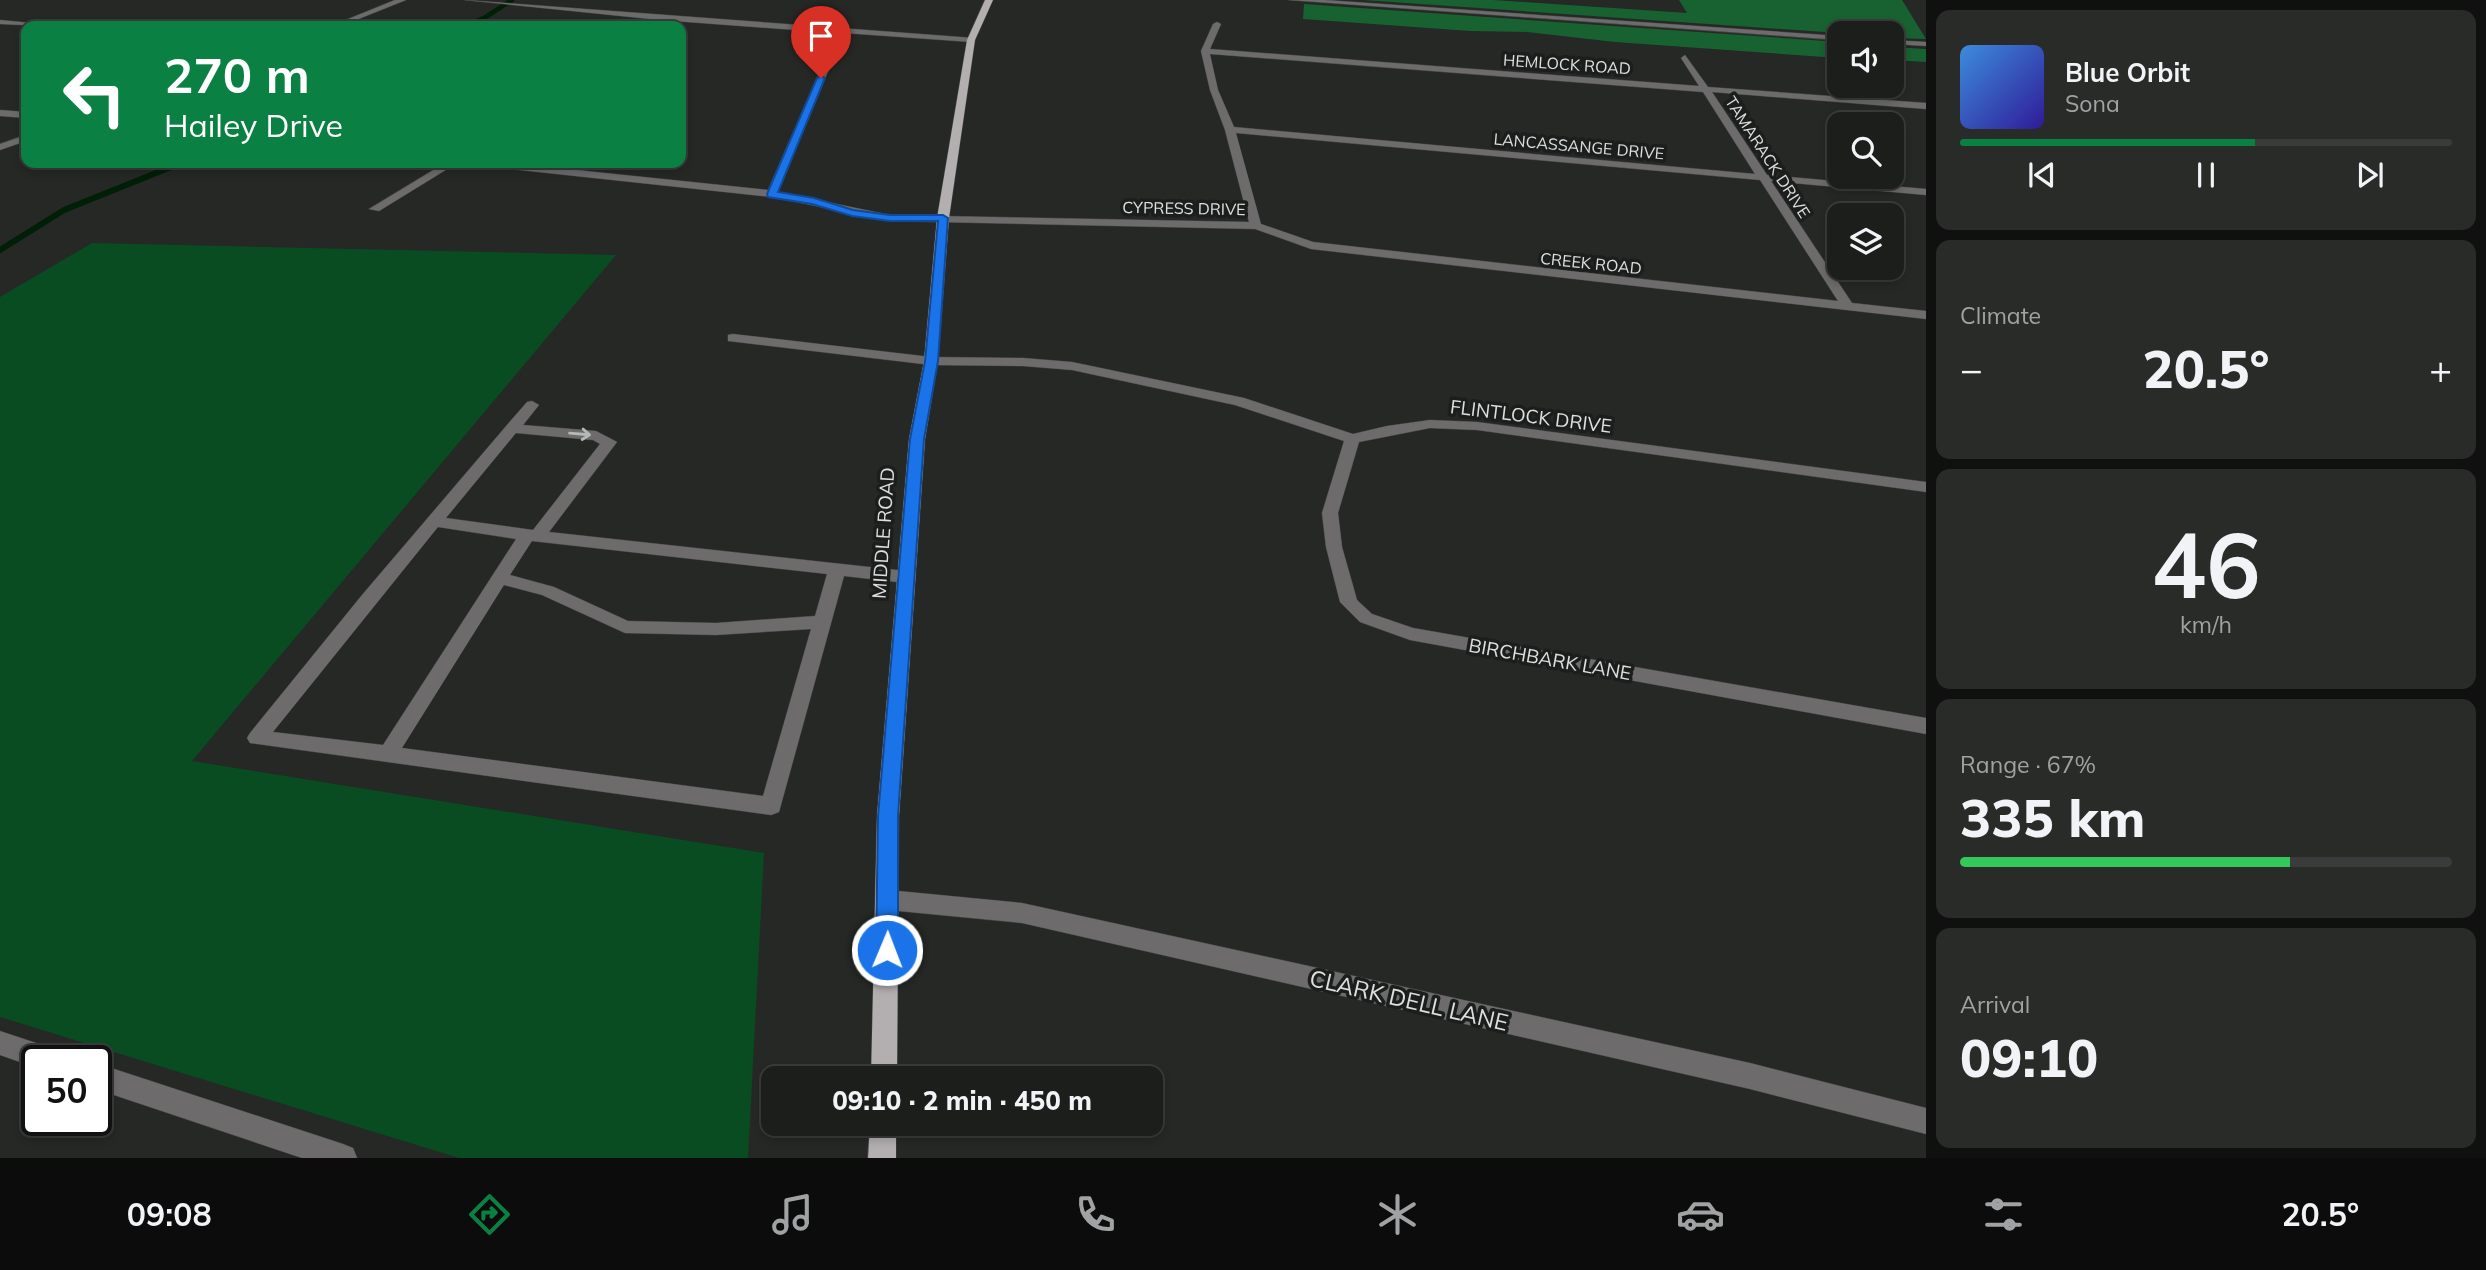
<!DOCTYPE html>
<html lang="en">
<head>
<meta charset="utf-8">
<style>
	:root { --surface:#1c1e1c; --page:#292b29; --text:#f1f3f6; --muted:#a0a2a3; --line:#3a3c3b; --accent:#0b8043 }
	body { margin:0; font-family:Mulish,sans-serif; background:var(--page); color:var(--text); height:100vh; display:flex; flex-direction:column; font-size:26px; white-space:nowrap }
	* { box-sizing:border-box; margin:0 }
	p { font-size:23px; color:var(--muted) }
	.icon { flex:none; width:38px; height:38px; fill:none; stroke:currentColor; stroke-width:2; stroke-linecap:round; stroke-linejoin:round }
	.map { position:relative; flex:1; overflow:hidden }
	.details { display:flex; flex-direction:column; gap:10px; padding:10px; background:#0f100f; width:560px }
	.details>* { flex:none }
	.guide { position:absolute; left:21px; top:21px; width:665px; height:147px; border-radius:14px; box-shadow:0 4px 10px #0003,0 0 0 2px var(--line); background:#0b8043; color:#fff; overflow:hidden }
	.tools { position:absolute; left:1827px; top:21px; display:grid; gap:14px }
	.tools a { display:grid; place-items:center; width:77px; height:77px; border-radius:14px; background:var(--surface); box-shadow:0 4px 10px #0003,0 0 0 2px var(--line); font-size:35px }
	.speed { position:absolute; left:21px; top:1045px; display:flex; gap:14px; font-size:35px; font-weight:700; text-align:center }
	.speed>* { display:grid; place-content:center; width:91px; height:91px; border-radius:50%; background:var(--surface); box-shadow:0 4px 10px #0003,0 0 0 2px var(--line); line-height:1 }
	.speed .limit { border:4px solid #111; border-radius:10px; background:#fff; color:#111 }
	.pin { position:absolute; display:grid; place-items:center; width:60px; height:60px; color:#fff; margin:-72px -30px; border-radius:50% 50% 50% 0; rotate:-45deg; box-shadow:0 0 7px #0007 }
	.pin .icon { rotate:45deg }
	.me { position:absolute; width:77px; margin:-38px; rotate:1deg; stroke-linejoin:round; filter:drop-shadow(0 0 5px #0008) }
	.turn { display:flex; align-items:center; gap:24px; height:147px; padding:0 28px; font-size:32px }
	.turn .icon { width:91px; height:91px; stroke-width:2.5 }
	.turn b { display:block; font-size:49px; line-height:60px }
	.big { font-size:52px; font-weight:800; line-height:1.1 }
	.details .widget { flex:1; display:flex; flex-direction:column; justify-content:center; gap:10px; min-width:0; padding:0 24px; border-radius:14px; background:var(--page) }
	.details .dial { align-items:center; gap:0 }
	.dial b { font-size:91px; line-height:1 }
	.song { display:flex; align-items:center; gap:21px }
	.cover { width:84px; height:84px; border-radius:10px; background:linear-gradient(135deg,hsl(210 70% 55%),hsl(250 70% 35%)) }
	.played { height:7px; border-radius:4px; background:linear-gradient(90deg,var(--accent) 60%,var(--line) 60%) }
	.keys { display:flex; justify-content:space-around; direction:ltr }
	.heat { display:flex; justify-content:space-between; align-items:center; font-size:38px; direction:ltr }
	.charge { height:10px; border-radius:5px; background:linear-gradient(90deg,#34c759 67%,var(--line) 0) }
	.trip { position:absolute; left:761px; top:1066px; width:402px; height:70px; border-radius:14px; background:var(--surface); box-shadow:0 4px 10px #0003,0 0 0 2px var(--line); font-weight:800; line-height:70px; text-align:center }
	.tabs { display:flex; height:112px; justify-content:space-around; align-items:center; background:#0b0c0b; color:var(--muted) }
	.tabs .icon { width:49px; height:49px }
	.tabs .on { color:var(--accent) }
	.tabs b { font-size:32px; color:var(--text) }
	main { display:flex; flex:1; min-height:0 }
	.map>svg:first-child { display:block }
</style>
</head>
<body>
<main>
<div class="map">
<svg width="1926" height="1158" viewBox="0 0 1926 1158">
	<rect width="100%" height="100%" fill="#252825"/>
	<polygon fill="#094c22" points="92,243 616,255 192,761 764,853 748,1158 459,1158 0,1017 0,297"/>
	<g fill="none" stroke-linecap="round" stroke-linejoin="round">
		<polyline stroke="#001f07" stroke-width="4.5" points="462,26 484,18 512,0"/>
		<polyline stroke="#001f07" stroke-width="6" points="0,250 64,210 181,163"/>
	</g>
	<g fill="#186131">
		<polygon points="1363,0 1493,0 1687,13 1679,0 1902,0 1926,39 1892,38 1892,33 1839,30 1839,33"/>
		<polygon points="1304,4 1839,42 1839,58 1615,42 1527,32 1470,31 1303,19"/>
		<polygon points="1892,47 1926,49 1926,62 1892,60"/>
	</g>
	<g fill="none" stroke-linecap="round" stroke-linejoin="round">
		<defs>
			<g id="minor">
				<polygon points="395,0 406,0 341,26 331,26"/>
				<path d="M465,0L974,38L971,42L844,33L778,192L890,215L1249,222L1225,130L1210,90L1201,51L1213,24L1217,22L1221,24L1210,49L1699,86L1681,58L1685,55L1708,87L1926,103V109L1712,92L1767,175L1926,189V195L1771,181L1852,303L1926,311V319L1311,249L1255,229L890,221L772,197L482,166L477,163H509L768,190L837,33L660,20ZM1210,54L1703,92L1755,174L1234,127L1218,90ZM1236,133L1760,180L1838,301L1313,242L1261,224Z"/>
				<polygon points="1289,0 1325,0 1839,36 1839,40"/>
				<polygon points="0,20 42,24 46,26 0,24"/>
				<polygon points="1892,40 1926,42 1926,46 1892,44"/>
				<polygon points="0,110 26,112 26,118 0,116"/>
				<polygon points="26,135 26,141 0,150 0,144"/>
				<polygon points="445,163 457,163 379,211 369,209"/>
				<polygon points="733,334 931,357 1023,358 1072,362 1244,398 1353,434 1387,426 1430,420 1477,422 1926,482 1926,492 1477,430 1430,428 1359,442 1338,513 1342,547 1357,600 1372,614 1413,628 1926,718 1926,734 1410,640 1360,622 1340,602 1326,547 1322,513 1344,441 1235,405 1072,370 1023,366 931,365 728,341 728,335"/>
				<path d="M532,401L539,405L523,425L596,431L617,442L549,532L906,571L915,577L906,583L844,576L779,812L771,815L250,743L247,738L250,733L362,595L507,425L527,402ZM516,433L593,440L600,444L533,530L446,518ZM438,527L516,539L383,745L273,732ZM532,541L827,574L815,616L716,623L628,621L554,587L510,575ZM504,585L542,595L625,633L716,635L811,629L763,796L402,748Z"/>
				<polygon points="888,890 1022,903 1750,1063 1926,1108 1926,1134 1750,1089 1022,923 888,910 880,907 876,900 880,893"/>
				<polygon points="0,1031 60,1051 64,1060 37,1060 37,1068 0,1055"/>
				<polygon points="96,1063 343,1144 353,1148 357,1158 302,1158 96,1089"/>
			</g>
			<g id="major">
				<polygon points="985,0 993,0 975,40 949,218 938,361 925,439 899,816 897,1078 871,1078 877,816 909,439 924,361 937,218 967,40"/>
				<polygon points="870,1124 896,1124 896,1158 868,1158"/>
			</g>
		</defs>
		<use href="#minor" stroke="#434543" stroke-width="1"/>
		<use href="#major" stroke="#434543" stroke-width="1"/>
		<use href="#minor" fill="#6d6b6c" fill-rule="evenodd"/>
		<use href="#major" fill="#b3afb1" fill-rule="evenodd"/>
	</g>
	<defs><path id="oneway-shaft" d="M-6 0H5M1.5-3L5.5 0L1.5 3" fill="none" stroke-width="1.6" stroke-linecap="round" stroke-linejoin="round" transform="scale(1.75)"/></defs>
	<use stroke="#b6b7b7" href="#oneway-shaft" transform="translate(580 434) rotate(5)"/>
	<polygon fill="#1a73e8" stroke="#114b97" stroke-width="2" points="821,76 825,78 778,192 814,198 853,210 890,215 943,215 948,218 938,361 924,439 898,816 898,950 895,957 887,960 880,957 876,950 878,816 910,439 925,361 938,221 890,221 852,216 812,204 768,197 767,194 817,78"/>
	<g text-anchor="middle" dominant-baseline="central" stroke-width="7" stroke-linejoin="round" paint-order="stroke">
		<g font-size="16" fill="#dee0df" stroke="#1b1e1c">
			<text transform="translate(1567 64) rotate(4)">HEMLOCK ROAD</text>
			<text transform="translate(1579 146) rotate(5)">LANCASSANGE DRIVE</text>
			<text transform="translate(1768 157) rotate(57)">TAMARACK DRIVE</text>
			<text transform="translate(1184 208) rotate(1)">CYPRESS DRIVE</text>
			<text transform="translate(1591 263) rotate(6)">CREEK ROAD</text>
		</g>
		<g font-size="19" fill="#dee0df" stroke="#1b1e1c">
			<text transform="translate(1531 416) rotate(7)">FLINTLOCK DRIVE</text>
			<text transform="translate(883 533) rotate(-86)">MIDDLE ROAD</text>
			<text transform="translate(1550 659) rotate(10)">BIRCHBARK LANE</text>
		</g>
		<g font-size="23" fill="#dee0df" stroke="#1b1e1c">
			<text transform="translate(1409 1000) rotate(13)">CLARK DELL LANE</text>
		</g>
	</g>
</svg>
<div class="tools">
<a><svg class="icon" aria-label="sound" viewBox="0 0 24 24"><path d="M4 9h4l5-4v14l-5-4H4zM17 9q2 3 0 6"/></svg></a>
<a><svg class="icon" aria-label="search" viewBox="0 0 24 24"><circle cx="10" cy="10" r="6"/><path d="M15 15l6 6"/></svg></a>
<a><svg class="icon" aria-label="layers" viewBox="0 0 24 24"><path d="M12 4l9 5-9 5-9-5zM3 14l9 5 9-5"/></svg></a>
</div>
<div class="speed"><div class="limit">50</div></div>
<div class="pin" style="left:821px;top:78px;background:#d93025"><svg class="icon" aria-label="arrive" viewBox="0 0 24 24"><path d="M6 21V4h12l-3 4 3 4H6"/></svg></div>
<svg class="me" style="left:887px;top:950px" viewBox="-20 -20 40 40"><circle r="17" fill="#1a73e8" stroke="#fff" stroke-width="3"/><path d="M0-11L8 9 0 5-8 9z" fill="#fff"/></svg>
<div class="trip">09:10 · 2 min · 450 m</div>
<div class="guide">
<div class="turn"><svg class="icon" aria-label="left" viewBox="0 0 24 24"><path d="M17 20v-9H6M10 6l-5 5 5 5"/></svg><div><b>270 m</b>Hailey Drive</div></div>
</div>
</div>
<section class="details">
<div class="widget">
<div class="song"><i class="cover"></i><div><b>Blue Orbit</b><p>Sona</p></div></div>
<div class="played"></div>
<div class="keys"><svg class="icon" aria-label="previous" viewBox="0 0 24 24"><path d="M18 5L8 12l10 7zM5 5v14"/></svg><svg class="icon" aria-label="pause" viewBox="0 0 24 24"><path d="M8 5v14M16 5v14"/></svg><svg class="icon" aria-label="next" viewBox="0 0 24 24"><path d="M6 5l10 7-10 7zM19 5v14"/></svg></div>
</div>
<div class="widget"><p>Climate</p>
<div class="heat"><a>−</a><b class="big">20.5°</b><a>+</a></div>
</div>
<div class="widget dial"><b>46</b><p>km/h</p></div>
<div class="widget"><p>Range · 67%</p><b class="big">335 km</b><div class="charge"></div></div>
<div class="widget"><p>Arrival</p><b class="big">09:10</b></div>
</section>
</main>
<nav class="tabs">
<b>09:08</b>
<svg class="icon on" aria-label="directions" viewBox="0 0 24 24"><path d="M12 3l9 9-9 9-9-9zM9 14v-3h6M13 9l2 2-2 2"/></svg>
<svg class="icon" aria-label="music" viewBox="0 0 24 24"><path d="M9 18V5l10-2v13"/><circle cx="6" cy="18" r="3"/><circle cx="16" cy="16" r="3"/></svg>
<svg class="icon" aria-label="phone" viewBox="0 0 24 24"><path d="M5 4h4l2 5-3 2q2 4 5 5l2-3 5 2v4C11 20 4 13 5 4z"/></svg>
<svg class="icon" aria-label="climate" viewBox="0 0 24 24"><path d="M12 3v18M4 7l16 10M4 17L20 7"/></svg>
<svg class="icon" aria-label="car" viewBox="0 0 24 24"><path d="M5 17H2v-5l4-1 3-4h7l3 4 3 1v5h-3M9 17h6M6 11h13"/><circle cx="7" cy="17" r="2"/><circle cx="17" cy="17" r="2"/></svg>
<svg class="icon" aria-label="filters" viewBox="0 0 24 24"><path d="M4 7h16M4 17h16"/><circle cx="9" cy="7" r="2"/><circle cx="15" cy="17" r="2"/></svg>
<b>20.5°</b>
</nav>
</body>
</html>
